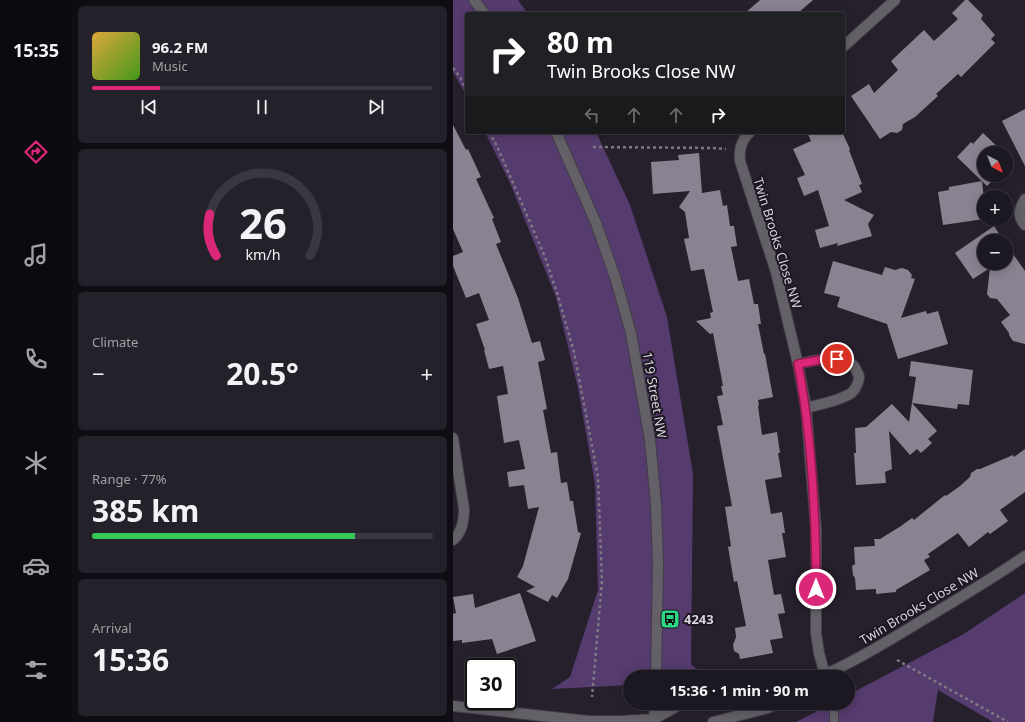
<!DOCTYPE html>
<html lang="en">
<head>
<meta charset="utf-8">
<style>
	:root { --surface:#1c1822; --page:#25212a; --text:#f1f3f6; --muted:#a0a0a5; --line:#3a3740; --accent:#db2777 }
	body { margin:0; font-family:"Noto Sans",sans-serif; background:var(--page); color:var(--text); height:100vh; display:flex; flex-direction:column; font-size:15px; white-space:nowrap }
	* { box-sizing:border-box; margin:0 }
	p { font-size:13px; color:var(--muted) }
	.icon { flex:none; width:22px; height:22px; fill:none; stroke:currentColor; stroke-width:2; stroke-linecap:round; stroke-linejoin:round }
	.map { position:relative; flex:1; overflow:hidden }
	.panel { display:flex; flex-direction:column; gap:6px; padding:6px; background:#0f0d13; width:381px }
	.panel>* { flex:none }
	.top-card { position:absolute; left:12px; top:12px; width:380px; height:122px; border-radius:4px; box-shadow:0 2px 10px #0003,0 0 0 1px var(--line); background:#202124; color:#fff; overflow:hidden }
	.needle { width:26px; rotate:138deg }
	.buttons { position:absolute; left:524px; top:146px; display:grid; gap:8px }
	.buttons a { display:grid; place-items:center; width:36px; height:36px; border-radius:50%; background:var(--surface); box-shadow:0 2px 10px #0003,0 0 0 1px var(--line); font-size:20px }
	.speed { position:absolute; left:12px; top:658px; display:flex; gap:8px; font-size:20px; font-weight:700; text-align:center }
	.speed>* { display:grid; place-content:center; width:52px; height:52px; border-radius:50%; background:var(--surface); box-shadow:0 2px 10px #0003,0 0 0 1px var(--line); line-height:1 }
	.speed .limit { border:2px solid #111; border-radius:6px; background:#fff; color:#111 }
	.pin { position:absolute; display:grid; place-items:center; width:34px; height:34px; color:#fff; margin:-17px; border:2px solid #fff; border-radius:50%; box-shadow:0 1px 4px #0007 }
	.me { position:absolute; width:44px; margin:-22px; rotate:0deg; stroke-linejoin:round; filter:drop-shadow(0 0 3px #0008) }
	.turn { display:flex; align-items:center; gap:14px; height:84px; padding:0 16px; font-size:18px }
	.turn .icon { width:52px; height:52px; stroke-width:2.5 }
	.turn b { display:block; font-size:28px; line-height:34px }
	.lanes { display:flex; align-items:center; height:38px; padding:0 16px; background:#0003; justify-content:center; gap:20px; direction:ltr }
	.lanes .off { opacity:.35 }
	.big { font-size:30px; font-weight:700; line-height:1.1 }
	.panel .tile { flex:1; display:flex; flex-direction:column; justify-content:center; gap:6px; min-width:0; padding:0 14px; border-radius:6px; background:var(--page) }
	.panel .dial { align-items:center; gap:0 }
	.dial svg { height:104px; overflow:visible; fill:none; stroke:var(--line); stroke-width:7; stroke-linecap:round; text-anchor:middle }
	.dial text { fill:var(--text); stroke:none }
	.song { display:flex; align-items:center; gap:12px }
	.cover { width:48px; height:48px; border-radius:6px; background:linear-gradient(135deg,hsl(40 70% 55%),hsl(100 70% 35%)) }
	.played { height:4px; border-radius:2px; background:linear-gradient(90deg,var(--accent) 20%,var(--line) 20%) }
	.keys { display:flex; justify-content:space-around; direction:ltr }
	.heat { display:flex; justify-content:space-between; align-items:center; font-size:22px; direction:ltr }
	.charge { height:6px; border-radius:3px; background:linear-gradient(90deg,#34c759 77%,var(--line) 0) }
	.trip { position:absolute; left:170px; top:670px; width:232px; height:40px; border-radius:20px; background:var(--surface); box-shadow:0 2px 10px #0003,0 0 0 1px var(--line); font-weight:700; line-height:40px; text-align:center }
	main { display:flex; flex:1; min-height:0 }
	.menu { display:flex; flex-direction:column; width:72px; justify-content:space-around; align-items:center; background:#0b0a0e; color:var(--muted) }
	.menu .icon { width:28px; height:28px }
	.menu .selected { color:var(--accent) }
	.menu b { font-size:18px; color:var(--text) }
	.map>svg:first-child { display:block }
</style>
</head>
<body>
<main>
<nav class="menu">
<b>15:35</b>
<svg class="icon selected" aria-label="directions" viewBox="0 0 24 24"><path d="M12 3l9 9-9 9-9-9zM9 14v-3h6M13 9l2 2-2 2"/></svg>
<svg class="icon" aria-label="music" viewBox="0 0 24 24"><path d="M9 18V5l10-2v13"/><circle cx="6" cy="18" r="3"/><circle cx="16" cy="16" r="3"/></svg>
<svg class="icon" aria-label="phone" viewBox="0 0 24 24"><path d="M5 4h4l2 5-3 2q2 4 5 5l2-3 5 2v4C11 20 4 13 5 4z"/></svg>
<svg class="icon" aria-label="climate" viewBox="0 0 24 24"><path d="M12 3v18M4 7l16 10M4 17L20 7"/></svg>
<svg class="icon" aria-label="car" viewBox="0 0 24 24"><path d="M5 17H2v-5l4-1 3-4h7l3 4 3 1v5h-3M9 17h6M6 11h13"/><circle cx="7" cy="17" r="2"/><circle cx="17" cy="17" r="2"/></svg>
<svg class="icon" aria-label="filters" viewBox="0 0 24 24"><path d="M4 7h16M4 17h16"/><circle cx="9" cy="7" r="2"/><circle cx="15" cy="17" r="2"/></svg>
</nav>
<section class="panel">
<div class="tile">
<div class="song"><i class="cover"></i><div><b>96.2 FM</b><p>Music</p></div></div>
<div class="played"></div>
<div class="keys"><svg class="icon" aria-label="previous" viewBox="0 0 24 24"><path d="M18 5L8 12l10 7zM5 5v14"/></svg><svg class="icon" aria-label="pause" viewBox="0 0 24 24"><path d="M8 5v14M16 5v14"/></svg><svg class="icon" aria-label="next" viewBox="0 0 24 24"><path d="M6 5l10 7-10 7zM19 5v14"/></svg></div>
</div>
<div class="tile dial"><svg viewBox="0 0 100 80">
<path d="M14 69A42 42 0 1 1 86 69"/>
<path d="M14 69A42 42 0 0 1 9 37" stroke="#db2777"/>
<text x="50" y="56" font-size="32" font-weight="700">26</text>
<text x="50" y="72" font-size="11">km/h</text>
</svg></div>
<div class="tile"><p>Climate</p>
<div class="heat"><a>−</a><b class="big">20.5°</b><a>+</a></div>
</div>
<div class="tile"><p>Range · 77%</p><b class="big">385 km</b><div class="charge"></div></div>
<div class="tile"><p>Arrival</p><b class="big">15:36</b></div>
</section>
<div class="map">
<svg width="572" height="722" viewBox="0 0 572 722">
	<rect width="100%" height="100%" fill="#26202d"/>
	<g fill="#553b6e">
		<polygon points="0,0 65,0 75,14 14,14 14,97 0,72"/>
		<polygon points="32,132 143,132 177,205 214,317 240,474 238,664 252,677 177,677 177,685 99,689 117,677 145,590 142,484 125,388 103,297 57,183"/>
		<polygon points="572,593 572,722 540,722 485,690 480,722 343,722 380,703 395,703 395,695 509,635"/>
	</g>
	<g fill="#898291">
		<polygon points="307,0 360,0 344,14 291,14"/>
		<polygon points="512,0 515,0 530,15 528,19 542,35 538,39 542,43 508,77 505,74 483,94 485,96 462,117 450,124 449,130 444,133 438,132 427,139 398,96 416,84 421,93 445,70 438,61 471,30 481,41 505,19 499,13"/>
		<polygon points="572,109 572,166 549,121"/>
		<polygon points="0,125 13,150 15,149 28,177 23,179 41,218 39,219 48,242 43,244 65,298 79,343 87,341 92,360 85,362 94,409 90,410 98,453 104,452 108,483 114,482 117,501 120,501 125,532 128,533 115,579 104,598 99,595 95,602 73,591 82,587 64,577 70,566 86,507 75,509 71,485 56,487 54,472 72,469 66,440 51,443 44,396 55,394 50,366 36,369 31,350 32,350 23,324 36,320 26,293 13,298 0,266 0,256 10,252 0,229"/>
		<polygon points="354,132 389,132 397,149 396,150 409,184 406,185 409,192 391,200 421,215 415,224 419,236 384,246 385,243 367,248 362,230 376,226 365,190 351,196 344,178 352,175 340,149 358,141"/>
		<polygon points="530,133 551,153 531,153 531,175 545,175 534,186 504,157 518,142 520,144"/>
		<polygon points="246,153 249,193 267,190 270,206 274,205 277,226 281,226 284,246 278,247 285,281 296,279 301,304 305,304 308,324 305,324 311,354 312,354 320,397 305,400 306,406 305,406 309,435 324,432 327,453 325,453 329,477 312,480 318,514 329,512 332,533 329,533 333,557 315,560 321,595 328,594 332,613 325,614 330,638 317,640 320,653 287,659 286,654 281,651 280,645 283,637 282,628 293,626 284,581 281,582 275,547 278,546 272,507 279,506 264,426 270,425 264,396 270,395 268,386 270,386 260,333 257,334 243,321 258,318 257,313 260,312 251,269 238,271 231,239 236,238 232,212 226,207 237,191 200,194 198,162 226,160 225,155"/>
		<polygon points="529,181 531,199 531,219 490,225 485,192 496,190 496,187"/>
		<polygon points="541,226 551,241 531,241 531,263 553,263 553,244 572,271 572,344 560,341 556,335 556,333 548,322 557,315 544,299 537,298 534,294 537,268 520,279 502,253"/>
		<polygon points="380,261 429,275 432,267 442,270 449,268 455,270 459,275 458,278 462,279 448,318 473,311 474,314 485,311 495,344 445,359 434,324 384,307 387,297 371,293"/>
		<polygon points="458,361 520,370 516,405 505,404 504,409 459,403 484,431 475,439 479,443 468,453 464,449 457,455 436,431 439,469 432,472 433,483 403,485 401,453 403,453 402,428 413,427 439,404 456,422 463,377 456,376"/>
		<polygon points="572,449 572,492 547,510 555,521 537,534 535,532 516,547 505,533 475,554 477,557 471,560 477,570 443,590 443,592 423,594 423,589 403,590 402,578 400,575 399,566 402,564 401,547 422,546 421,539 427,539 448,526 459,518 461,520 492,495 493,496 507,486 517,477 518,473 524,469 527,469 560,455 561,457"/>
		<polygon points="67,593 83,641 44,654 39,639 9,643 9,640 0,641 0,614 3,613 0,597 20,594 22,608"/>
	</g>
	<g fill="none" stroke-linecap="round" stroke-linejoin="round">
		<defs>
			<polyline id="service" points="381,703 381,722"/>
			<g id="minor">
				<polyline points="390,47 442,0"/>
				<path d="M297,132C288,141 286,149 287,161L323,272L345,364L353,408L363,529V633L366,653L372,675"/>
				<path d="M572,199C566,209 564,216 572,225"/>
				<path d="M345,364C362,361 397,350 404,372C405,373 406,376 406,378C405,385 401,392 395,395C382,402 367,404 353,408"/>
				<path d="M0,438L11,509C11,520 9,533 0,540"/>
				<path d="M366,677C399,663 430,644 460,626C498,603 536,581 572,556"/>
				<polyline points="201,719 230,703"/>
				<polyline points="260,722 315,708 326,703"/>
			</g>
			<g id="tertiary">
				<polyline points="21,0 32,14"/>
				<polyline points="103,132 143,223 162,277 178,333 197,440 203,504 205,565 203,677"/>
				<polyline points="0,706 135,721 169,721 201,719 202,703"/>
			</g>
		</defs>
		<use href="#service" stroke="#423d49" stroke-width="10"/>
		<use href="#minor" stroke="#423d49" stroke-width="12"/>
		<use href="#tertiary" stroke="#423d49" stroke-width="12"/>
		<g stroke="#7d7983" stroke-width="2.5" stroke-dasharray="3 3" stroke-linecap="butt">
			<polyline points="0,68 7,77 14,92"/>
			<polyline points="36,132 44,146 92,257 105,296 121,352 145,477 149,581 139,697"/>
			<polyline points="140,147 260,148 273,149"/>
			<polyline points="444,660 555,722"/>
		</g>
		<use href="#service" stroke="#636067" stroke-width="8"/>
		<use href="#minor" stroke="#636067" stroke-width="10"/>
		<use href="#tertiary" stroke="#636067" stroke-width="10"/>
	</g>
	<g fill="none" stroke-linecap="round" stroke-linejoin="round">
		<defs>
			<path id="route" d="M363,589C363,513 359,438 345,364L372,359H384"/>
		</defs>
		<use href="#route" stroke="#8e194d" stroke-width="10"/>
		<use href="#route" stroke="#db2777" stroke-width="7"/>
	</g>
	<defs>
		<symbol id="bus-square" viewBox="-11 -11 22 22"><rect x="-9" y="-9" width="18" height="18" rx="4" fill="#29d885" stroke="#1d1723"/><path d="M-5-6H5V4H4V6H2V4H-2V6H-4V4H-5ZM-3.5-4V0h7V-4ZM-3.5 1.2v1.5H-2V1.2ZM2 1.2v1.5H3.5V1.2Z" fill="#111"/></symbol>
	</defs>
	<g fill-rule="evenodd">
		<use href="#bus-square" x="206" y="608" width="22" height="22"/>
	</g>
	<g text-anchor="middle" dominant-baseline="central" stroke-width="4" stroke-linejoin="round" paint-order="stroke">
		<g font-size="13" fill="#d6d3db" stroke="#1d1723">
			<text transform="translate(325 243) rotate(73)">Twin Brooks Close NW</text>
			<text transform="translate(202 395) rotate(80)">119 Street NW</text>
			<text transform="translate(466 606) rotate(-31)">Twin Brooks Close NW</text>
		</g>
		<g font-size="13" font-weight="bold" fill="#d6d3db" stroke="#1d1723" text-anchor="start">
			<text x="231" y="619">4243</text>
		</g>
	</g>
</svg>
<div class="buttons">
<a><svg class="needle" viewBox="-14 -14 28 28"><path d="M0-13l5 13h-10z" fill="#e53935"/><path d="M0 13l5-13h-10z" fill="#a0a0a5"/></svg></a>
<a>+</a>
<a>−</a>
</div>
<div class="speed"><div class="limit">30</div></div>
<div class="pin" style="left:384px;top:359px;background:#d93025"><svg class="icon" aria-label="arrive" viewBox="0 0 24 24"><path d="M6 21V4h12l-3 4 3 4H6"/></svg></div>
<svg class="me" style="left:363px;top:589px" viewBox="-20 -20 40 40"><circle r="17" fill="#db2777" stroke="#fff" stroke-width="3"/><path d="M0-11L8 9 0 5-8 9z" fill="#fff"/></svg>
<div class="trip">15:36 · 1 min · 90 m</div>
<div class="top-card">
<div class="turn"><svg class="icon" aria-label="right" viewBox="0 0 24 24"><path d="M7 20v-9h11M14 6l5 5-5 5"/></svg><div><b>80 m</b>Twin Brooks Close NW</div></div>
<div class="lanes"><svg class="icon off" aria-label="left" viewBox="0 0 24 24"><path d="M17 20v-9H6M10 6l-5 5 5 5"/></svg><svg class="icon off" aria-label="ahead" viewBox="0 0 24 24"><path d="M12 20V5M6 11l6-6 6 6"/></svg><svg class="icon off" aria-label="ahead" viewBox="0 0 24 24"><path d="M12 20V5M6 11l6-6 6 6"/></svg><svg class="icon" aria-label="right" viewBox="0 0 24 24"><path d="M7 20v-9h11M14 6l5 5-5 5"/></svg></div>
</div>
</div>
</main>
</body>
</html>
